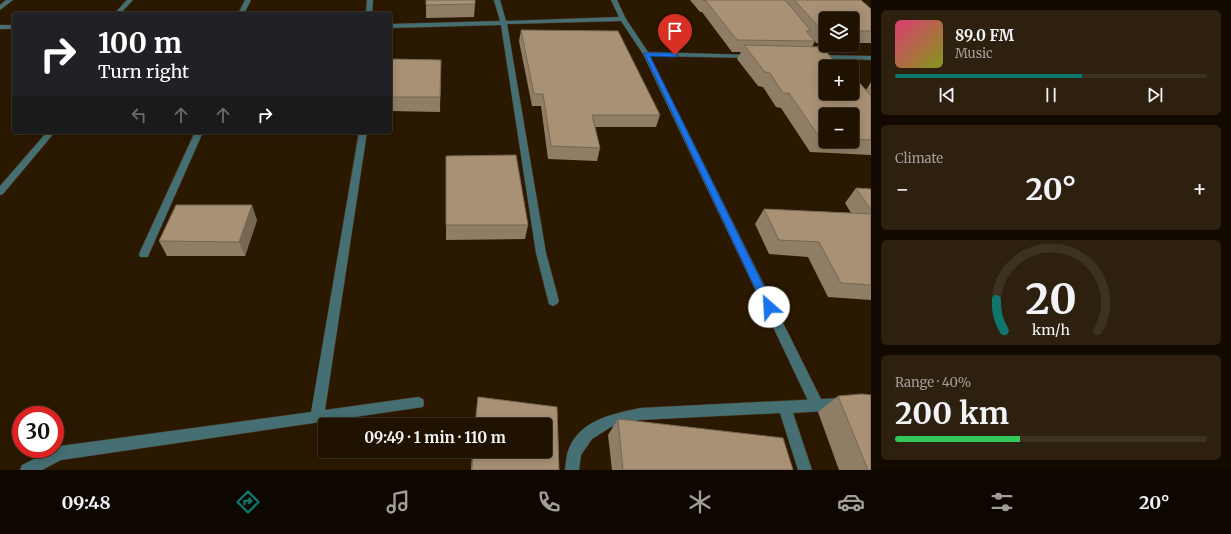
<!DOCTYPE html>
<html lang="en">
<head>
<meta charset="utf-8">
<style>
	:root { --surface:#201200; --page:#2d200f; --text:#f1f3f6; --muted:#a29e99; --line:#3d3222; --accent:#0f766e }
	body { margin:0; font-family:Merriweather,serif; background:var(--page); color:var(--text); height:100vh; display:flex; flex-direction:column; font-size:15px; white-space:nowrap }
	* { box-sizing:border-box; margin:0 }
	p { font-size:13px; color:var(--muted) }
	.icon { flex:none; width:22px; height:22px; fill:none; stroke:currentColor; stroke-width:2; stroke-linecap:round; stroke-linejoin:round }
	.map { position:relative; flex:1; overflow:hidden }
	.sheet { display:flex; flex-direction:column; gap:10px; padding:10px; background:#120a00; width:360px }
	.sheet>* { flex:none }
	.hud { position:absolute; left:12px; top:12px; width:380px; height:122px; border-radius:4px; box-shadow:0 2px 10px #0003,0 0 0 1px var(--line); background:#202124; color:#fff; overflow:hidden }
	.controls { position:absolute; left:819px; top:12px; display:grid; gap:8px }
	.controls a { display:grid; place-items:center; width:40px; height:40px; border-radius:4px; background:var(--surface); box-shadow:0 2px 10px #0003,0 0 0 1px var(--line); font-size:20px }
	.speed { position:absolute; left:12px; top:406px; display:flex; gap:8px; font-size:20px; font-weight:700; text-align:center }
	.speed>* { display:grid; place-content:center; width:52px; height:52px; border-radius:50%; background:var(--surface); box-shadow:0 2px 10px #0003,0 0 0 1px var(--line); line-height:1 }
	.speed .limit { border:6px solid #d22; background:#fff; color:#111 }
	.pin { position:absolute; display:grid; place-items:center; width:34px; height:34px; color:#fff; margin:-41px -17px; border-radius:50% 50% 50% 0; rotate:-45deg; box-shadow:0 0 4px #0007 }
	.pin .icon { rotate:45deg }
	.me { position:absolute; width:44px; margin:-22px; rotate:334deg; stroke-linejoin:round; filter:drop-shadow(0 0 3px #0008) }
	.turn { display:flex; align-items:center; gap:14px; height:84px; padding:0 20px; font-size:18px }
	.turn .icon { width:52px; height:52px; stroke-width:2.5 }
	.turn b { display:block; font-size:28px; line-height:34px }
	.lanes { display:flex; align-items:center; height:38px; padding:0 20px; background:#0003; justify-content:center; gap:20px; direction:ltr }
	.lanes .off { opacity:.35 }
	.big { font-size:30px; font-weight:700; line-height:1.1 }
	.sheet .widget { flex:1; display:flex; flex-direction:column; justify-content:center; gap:6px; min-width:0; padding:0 14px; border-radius:6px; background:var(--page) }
	.sheet .dial { align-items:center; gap:0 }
	.dial svg { height:104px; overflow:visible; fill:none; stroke:var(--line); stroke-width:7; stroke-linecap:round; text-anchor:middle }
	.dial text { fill:var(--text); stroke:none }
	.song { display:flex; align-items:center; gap:12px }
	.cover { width:48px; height:48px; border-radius:6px; background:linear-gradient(135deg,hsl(340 70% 55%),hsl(70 70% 35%)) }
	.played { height:4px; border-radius:2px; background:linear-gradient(90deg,var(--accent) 60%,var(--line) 60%) }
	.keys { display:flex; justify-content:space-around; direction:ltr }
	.heat { display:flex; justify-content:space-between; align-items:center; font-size:22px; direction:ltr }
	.charge { height:6px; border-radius:3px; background:linear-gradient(90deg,#34c759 40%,var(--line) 0) }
	.trip { position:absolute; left:318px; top:418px; width:234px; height:40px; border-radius:4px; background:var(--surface); box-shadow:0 2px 10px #0003,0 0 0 1px var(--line); font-weight:700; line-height:40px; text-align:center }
	.tabs { display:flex; height:64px; justify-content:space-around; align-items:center; background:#0d0700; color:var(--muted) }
	.tabs .icon { width:28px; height:28px }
	.tabs .current { color:var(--accent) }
	.tabs b { font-size:18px; color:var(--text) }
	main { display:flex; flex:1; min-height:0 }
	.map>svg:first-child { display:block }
</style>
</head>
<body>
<main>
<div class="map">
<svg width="871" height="470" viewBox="0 0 871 470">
	<rect width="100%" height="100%" fill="#2a1800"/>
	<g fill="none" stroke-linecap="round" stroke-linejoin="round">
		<defs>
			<path id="lane" d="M841,398L846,400L847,404L846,408L841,410L793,413L812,470H798L780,413L640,420L611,427L592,439L581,455L579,470H565C566,464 566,457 568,451C579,420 612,414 640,408Z"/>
			<g id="street">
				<polygon points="6,0 13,0 0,10 0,5"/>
				<polygon points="127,0 133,0 120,14 114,14"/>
				<polygon points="245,0 251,0 244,14 238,14"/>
				<polygon points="367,0 373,0 372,14 366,14"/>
				<polygon points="494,0 500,0 506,21 619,17 611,0 617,0 626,19 648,52 754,55 755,56 752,58 650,56 822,401 823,405 822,409 817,411 812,409 643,54 621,21 507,24 546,253 559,301 557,304 553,306 549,304 536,253 501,25 390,28 390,24 500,21"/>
				<rect x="0" y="25" width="14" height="4"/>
				<polygon points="818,55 871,56 871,60 816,58 816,56"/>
				<polygon points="47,132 55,132 3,194 0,195 0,186"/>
				<polygon points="195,132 203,132 149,254 148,257 140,257 139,254"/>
				<polygon points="359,132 367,132 325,410 418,397 423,399 424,403 423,407 61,460 42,470 20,470 22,465 60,446 311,412"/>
			</g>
		</defs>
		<use href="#lane" stroke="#47351f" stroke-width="1"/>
		<use href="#street" stroke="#47351f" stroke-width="1"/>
		<use href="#lane" fill="#466f73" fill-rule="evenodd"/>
		<use href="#street" fill="#466f73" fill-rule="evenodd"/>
	</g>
	<g fill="#907d65" fill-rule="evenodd">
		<polygon points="426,0 475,4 474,17 426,18"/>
		<path d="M690,0H861L871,9V43H852V19H826V43H816L815,41L812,47L853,81L866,90L871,82V155L810,152L781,108L776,107L763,87L758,86L737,59L741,52H732L702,12H700ZM826,115H852V141H826Z"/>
		<polygon points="521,30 660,115 656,127 595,127 600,148 597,161 548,159 541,106 532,106 519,41"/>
		<polygon points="390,59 441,60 440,112 390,111"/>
		<polygon points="446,156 528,225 525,239 446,240"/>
		<polygon points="856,188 871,189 871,300 828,297 808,257 769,254 755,224 764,209 851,213 845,203"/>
		<polygon points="257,220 245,256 167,256 159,241"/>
		<polygon points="838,396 871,470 839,470 818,412"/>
		<polygon points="478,397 557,407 559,470 471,470 472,451 545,451 545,425 475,425"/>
		<polygon points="618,419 793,470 612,470 608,435"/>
	</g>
	<polygon fill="#766652" points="252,205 257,220 245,256 239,242"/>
	<g fill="#a89175" stroke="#766652">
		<polygon points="426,0 475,0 475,4 426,5"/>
		<polygon points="703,0 785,0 811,31 806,31 815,41 737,40 706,1"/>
		<polygon points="794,0 861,0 871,9 871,31 852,31 852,19 826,19 826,31 823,31"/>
		<polygon points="521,30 618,31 660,115 592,115 600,148 551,146 543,94 534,94"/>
		<polygon points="744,45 822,47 840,67 826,67 826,93 852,93 852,80 853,81 858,81 871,96 871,140 852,139 852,115 826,115 826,138 820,138 789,93 783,93 770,73 765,72"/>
		<polygon points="390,59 441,60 440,97 390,97"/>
		<polygon points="516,155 528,225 446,225 446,156"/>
		<polygon points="856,188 871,189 871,210"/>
		<polygon points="176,205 252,205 239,242 159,241"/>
		<polygon points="764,209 871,214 871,285 841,283 819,242 779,240"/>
		<polygon points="862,394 871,395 871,470 868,470 838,396"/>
		<polygon points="478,397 557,407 559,470 472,470 473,451 545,451 545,425 475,425"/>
		<polygon points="618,419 783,438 793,470 623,470"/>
	</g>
	<polygon fill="#1a73e8" stroke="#114b97" points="644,53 675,53 678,55 675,57 650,56 774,307 773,310 769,311 764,307"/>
</svg>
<div class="controls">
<a><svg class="icon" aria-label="layers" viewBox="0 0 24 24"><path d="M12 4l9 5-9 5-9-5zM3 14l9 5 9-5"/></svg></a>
<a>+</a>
<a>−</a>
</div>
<div class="speed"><div class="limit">30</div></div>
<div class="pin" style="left:675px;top:55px;background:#d93025"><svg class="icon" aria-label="arrive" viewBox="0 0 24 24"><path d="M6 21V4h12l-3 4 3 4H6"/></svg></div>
<svg class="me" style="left:769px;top:307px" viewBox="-20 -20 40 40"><circle r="19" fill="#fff"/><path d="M0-13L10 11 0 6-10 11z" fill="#1a73e8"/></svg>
<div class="trip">09:49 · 1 min · 110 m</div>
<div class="hud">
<div class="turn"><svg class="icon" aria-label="right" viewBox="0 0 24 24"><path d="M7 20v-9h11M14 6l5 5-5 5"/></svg><div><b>100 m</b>Turn right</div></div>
<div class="lanes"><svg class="icon off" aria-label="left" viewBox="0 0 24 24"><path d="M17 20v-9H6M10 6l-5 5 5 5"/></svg><svg class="icon off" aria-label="ahead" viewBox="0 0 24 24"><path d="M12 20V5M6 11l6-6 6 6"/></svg><svg class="icon off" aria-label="ahead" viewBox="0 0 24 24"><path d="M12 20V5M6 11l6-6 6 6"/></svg><svg class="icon" aria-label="right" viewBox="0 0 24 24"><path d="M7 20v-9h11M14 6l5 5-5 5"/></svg></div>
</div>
</div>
<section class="sheet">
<div class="widget">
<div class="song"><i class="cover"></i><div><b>89.0 FM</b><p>Music</p></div></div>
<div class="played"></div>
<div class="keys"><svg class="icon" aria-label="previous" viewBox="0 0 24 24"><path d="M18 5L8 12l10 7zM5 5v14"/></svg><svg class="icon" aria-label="pause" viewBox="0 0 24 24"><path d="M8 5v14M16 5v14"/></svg><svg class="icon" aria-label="next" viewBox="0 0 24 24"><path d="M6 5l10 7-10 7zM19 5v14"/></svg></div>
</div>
<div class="widget"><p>Climate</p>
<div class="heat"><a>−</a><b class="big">20°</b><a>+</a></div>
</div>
<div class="widget dial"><svg viewBox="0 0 100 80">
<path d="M14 69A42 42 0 1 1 86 69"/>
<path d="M14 69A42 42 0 0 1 8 45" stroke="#0f766e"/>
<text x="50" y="56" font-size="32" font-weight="700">20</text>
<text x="50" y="72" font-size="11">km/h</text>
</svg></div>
<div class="widget"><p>Range · 40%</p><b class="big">200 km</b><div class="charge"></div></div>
</section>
</main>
<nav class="tabs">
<b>09:48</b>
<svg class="icon current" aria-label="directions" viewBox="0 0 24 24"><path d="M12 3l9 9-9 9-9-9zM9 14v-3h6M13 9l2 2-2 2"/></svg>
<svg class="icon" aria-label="music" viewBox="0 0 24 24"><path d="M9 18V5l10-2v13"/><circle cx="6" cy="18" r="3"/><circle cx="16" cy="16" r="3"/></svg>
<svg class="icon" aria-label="phone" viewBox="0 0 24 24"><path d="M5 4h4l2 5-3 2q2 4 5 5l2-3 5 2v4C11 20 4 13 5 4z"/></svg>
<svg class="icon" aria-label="climate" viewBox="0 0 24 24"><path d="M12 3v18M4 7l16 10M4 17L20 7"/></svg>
<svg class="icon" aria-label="car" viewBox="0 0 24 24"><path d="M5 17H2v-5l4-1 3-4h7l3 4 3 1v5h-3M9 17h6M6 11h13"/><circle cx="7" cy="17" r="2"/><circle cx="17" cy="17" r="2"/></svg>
<svg class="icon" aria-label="filters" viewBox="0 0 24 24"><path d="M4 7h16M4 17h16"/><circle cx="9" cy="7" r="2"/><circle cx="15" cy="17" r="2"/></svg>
<b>20°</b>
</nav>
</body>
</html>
